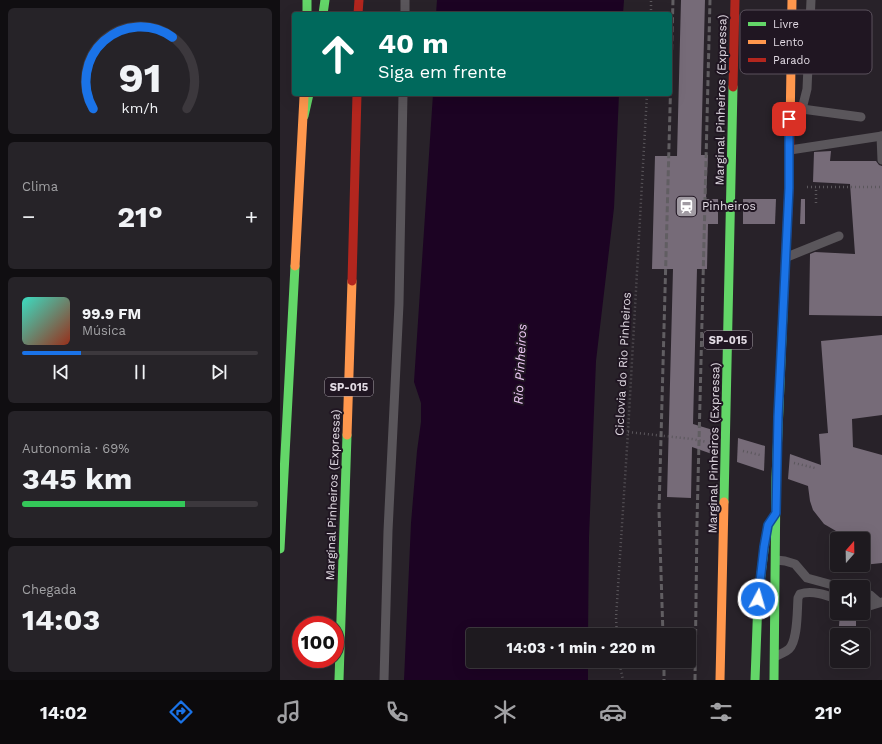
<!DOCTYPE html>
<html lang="pt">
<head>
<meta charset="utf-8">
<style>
	:root { --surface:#1e1a1f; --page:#262328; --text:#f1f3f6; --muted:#a1a1a4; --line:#3c383d; --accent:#1a73e8 }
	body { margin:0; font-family:"Work Sans",sans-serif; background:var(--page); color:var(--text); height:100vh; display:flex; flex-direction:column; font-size:15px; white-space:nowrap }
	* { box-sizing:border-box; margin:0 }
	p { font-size:13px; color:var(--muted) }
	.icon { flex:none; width:22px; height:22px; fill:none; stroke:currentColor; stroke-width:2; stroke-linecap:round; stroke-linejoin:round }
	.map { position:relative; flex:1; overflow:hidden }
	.sheet { display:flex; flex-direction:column; gap:8px; padding:8px; background:#100e11; width:280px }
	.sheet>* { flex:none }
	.guide { position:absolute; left:12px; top:12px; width:380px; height:84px; border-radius:4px; box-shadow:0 4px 16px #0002,0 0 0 1px var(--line); background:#00695c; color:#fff; overflow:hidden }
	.needle { width:26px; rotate:20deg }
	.tools { position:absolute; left:550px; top:532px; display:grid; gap:8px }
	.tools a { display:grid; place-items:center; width:40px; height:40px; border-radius:4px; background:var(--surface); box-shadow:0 4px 16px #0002,0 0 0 1px var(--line); font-size:20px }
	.speed { position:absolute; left:12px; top:616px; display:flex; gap:8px; font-size:20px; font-weight:700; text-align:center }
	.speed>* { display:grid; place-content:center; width:52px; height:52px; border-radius:50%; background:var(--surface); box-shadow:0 4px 16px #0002,0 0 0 1px var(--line); line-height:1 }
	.speed .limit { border:6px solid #d22; background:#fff; color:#111 }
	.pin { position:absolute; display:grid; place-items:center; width:34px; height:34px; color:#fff; margin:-17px; border-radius:8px; box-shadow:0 2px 6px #0006 }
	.me { position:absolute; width:44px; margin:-22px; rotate:6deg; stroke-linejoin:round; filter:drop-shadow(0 0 3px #0008) }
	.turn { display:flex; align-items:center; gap:14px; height:84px; padding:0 20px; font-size:18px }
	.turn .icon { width:52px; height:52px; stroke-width:2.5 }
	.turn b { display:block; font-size:28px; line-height:34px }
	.big { font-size:30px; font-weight:700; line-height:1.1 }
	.sheet .tile { flex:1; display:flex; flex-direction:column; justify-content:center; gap:6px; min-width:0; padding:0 14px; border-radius:6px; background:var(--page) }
	.sheet .dial { align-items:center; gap:0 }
	.dial svg { height:104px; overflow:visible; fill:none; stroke:var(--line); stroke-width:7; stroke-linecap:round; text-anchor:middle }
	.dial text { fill:var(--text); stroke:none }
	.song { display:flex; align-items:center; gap:12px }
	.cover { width:48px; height:48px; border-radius:6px; background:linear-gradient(135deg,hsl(170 70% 55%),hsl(10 70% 35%)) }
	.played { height:4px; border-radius:2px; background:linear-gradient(90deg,var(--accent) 25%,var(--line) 25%) }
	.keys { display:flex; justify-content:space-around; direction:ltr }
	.heat { display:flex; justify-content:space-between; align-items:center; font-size:22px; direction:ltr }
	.charge { height:6px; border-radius:3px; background:linear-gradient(90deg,#34c759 69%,var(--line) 0) }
	.trip { position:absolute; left:186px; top:628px; width:230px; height:40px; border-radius:4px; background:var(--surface); box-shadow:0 4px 16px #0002,0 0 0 1px var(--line); font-weight:700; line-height:40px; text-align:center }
	.menu { display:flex; height:64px; justify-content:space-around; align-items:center; background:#0c0a0c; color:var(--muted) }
	.menu .icon { width:28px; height:28px }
	.menu .selected { color:var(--accent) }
	.menu b { font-size:18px; color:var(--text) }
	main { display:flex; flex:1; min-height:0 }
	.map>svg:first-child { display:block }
</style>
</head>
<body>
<main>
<section class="sheet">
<div class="tile dial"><svg viewBox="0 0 100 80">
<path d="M14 69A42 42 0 1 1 86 69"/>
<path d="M14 69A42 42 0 0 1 75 14" stroke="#1a73e8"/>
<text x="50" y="56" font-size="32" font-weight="700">91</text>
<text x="50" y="72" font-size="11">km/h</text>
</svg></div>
<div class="tile"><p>Clima</p>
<div class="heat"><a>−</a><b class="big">21°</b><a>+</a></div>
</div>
<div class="tile">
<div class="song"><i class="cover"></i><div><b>99.9 FM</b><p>Música</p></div></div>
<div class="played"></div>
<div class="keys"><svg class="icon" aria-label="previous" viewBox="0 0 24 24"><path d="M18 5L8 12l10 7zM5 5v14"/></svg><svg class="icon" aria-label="pause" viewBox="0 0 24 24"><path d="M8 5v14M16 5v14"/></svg><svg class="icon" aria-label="next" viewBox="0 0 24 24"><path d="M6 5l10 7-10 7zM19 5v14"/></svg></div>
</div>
<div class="tile"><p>Autonomia · 69%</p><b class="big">345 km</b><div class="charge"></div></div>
<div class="tile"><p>Chegada</p><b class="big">14:03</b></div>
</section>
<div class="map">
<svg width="602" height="680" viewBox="0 0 602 680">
	<rect width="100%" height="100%" fill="#282229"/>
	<g fill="#1c0323">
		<polygon points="157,0 344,0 343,14 156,14"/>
		<polygon points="153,94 339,94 334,208 316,361 309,537 308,635 193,635 193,661 308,661 308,680 124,680 131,523 137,451 141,422 141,403 134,382"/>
	</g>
	<g fill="#766b78">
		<polygon points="401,0 425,0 421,155 428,155 426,199 438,199 438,224 428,224 427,269 417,269 413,424 433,430 432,454 412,447 411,498 387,497 393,269 372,269 375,156 397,156"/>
		<polygon points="551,151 550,161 596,161 599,165 602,166 602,316 529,315 530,254 535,252 575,254 570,184 533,182 534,152"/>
		<polygon points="463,199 496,199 495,224 463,224"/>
		<polygon points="521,199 525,199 525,224 520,224"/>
		<polygon points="602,335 602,415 572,419 573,447 602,455 602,563 583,565 583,539 578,539 578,535 556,531 544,524 533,510 530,501 528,486 508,479 510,454 541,465 539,434 548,433 541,341"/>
		<polygon points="458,438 485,446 484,471 457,462"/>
		<polygon points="560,613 576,613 576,626 559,626"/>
	</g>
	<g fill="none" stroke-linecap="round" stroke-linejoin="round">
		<g stroke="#5b575c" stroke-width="2.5" stroke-dasharray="1 3" stroke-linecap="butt">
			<polyline points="371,14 371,0"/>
			<polyline points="527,187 602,187"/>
			<polyline points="536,203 536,187"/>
			<polyline points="348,432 412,439 427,442"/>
			<polyline points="463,451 480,455"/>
			<polyline points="514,463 535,468"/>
			<polyline points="337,635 336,618 348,432 367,94"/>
			<polyline points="339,661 343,680"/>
		</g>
		<g stroke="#5a565b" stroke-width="9">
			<polyline points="125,14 125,0"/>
			<polyline points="522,109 581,117"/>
			<polyline points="516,121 522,109 527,89 531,0"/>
			<polyline points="601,136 602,160"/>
			<polyline points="510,150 602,136"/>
			<polyline points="507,257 559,236"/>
			<polyline points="496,560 505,561 515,564 527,578 560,587"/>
			<polyline points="583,593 590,595 598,602"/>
			<polyline points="583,606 586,607 602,602"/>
			<path d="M495,657C499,654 505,653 509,649C518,640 517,611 518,598L520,594C532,590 546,595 557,599"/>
			<polyline points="104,680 108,531 119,304 123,94"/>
		</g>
		<g stroke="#63d668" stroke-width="9">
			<polyline points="27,0 27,14"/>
			<polyline points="43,14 45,0"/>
			<polyline points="24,116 29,94"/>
			<polyline points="444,502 453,87"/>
			<polyline points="0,549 15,266"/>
			<polyline points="59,680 67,435"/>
			<polyline points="475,680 478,599 485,542"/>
			<polyline points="494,680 496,478 503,313"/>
		</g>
		<g stroke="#ff974d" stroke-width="9">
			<polyline points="510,130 512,0"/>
			<polyline points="15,266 24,97"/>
			<polyline points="67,435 72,281"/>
			<polyline points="440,680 444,502"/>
		</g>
		<g stroke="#b3261e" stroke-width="9">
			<polyline points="78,14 79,0"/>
			<polyline points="453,87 455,0"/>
			<polyline points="72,281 77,94"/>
			<polyline points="503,313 509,188 510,130"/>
		</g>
		<g stroke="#615e62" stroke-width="3" stroke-dasharray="6 3" stroke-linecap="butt">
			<polyline points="383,635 379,511 393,0"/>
			<polyline points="384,661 384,680"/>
			<polyline points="415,680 417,522 430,0"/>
		</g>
	</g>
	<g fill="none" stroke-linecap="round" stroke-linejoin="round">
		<defs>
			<polyline id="route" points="478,599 484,547 488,525 496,513 498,417 509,188 509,119"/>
		</defs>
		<use href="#route" stroke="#114b97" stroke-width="10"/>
		<use href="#route" stroke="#1a73e8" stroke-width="7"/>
	</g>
	<defs>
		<symbol id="station-square" viewBox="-11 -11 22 22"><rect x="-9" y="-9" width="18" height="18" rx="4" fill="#a09aa2" stroke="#201622"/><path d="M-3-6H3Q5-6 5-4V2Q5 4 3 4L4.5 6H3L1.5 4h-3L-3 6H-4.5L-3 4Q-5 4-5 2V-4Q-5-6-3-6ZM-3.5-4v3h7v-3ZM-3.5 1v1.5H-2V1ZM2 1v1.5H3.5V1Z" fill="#fff"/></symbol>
	</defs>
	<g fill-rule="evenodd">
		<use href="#station-square" x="394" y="194" width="25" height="25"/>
	</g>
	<g text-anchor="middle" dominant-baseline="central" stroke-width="4" stroke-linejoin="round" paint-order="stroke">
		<g fill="#201622" stroke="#a79fa9" stroke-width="1">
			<rect x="424" y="331" width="48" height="18" rx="3"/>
			<rect x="45" y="378" width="48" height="18" rx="3"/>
		</g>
		<g font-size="11" font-weight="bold" fill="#e1dae3">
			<text x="448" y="340">SP-015</text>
			<text x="69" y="387">SP-015</text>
		</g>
		<g font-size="12" fill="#e1dae3" stroke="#201622">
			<text transform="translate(441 100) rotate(-89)">Marginal Pinheiros (Expressa)</text>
			<text transform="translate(343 364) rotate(-87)">Ciclovia do Rio Pinheiros</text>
			<text transform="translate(434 448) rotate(-89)">Marginal Pinheiros (Expressa)</text>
			<text transform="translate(53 495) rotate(-88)">Marginal Pinheiros (Expressa)</text>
		</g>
		<g font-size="12" fill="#e1dae3" stroke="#201622" text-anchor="start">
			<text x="422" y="206">Pinheiros</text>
		</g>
		<g font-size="13" font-style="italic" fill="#eecaf6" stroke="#201622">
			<text transform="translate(240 364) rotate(-87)">Rio Pinheiros</text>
		</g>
	</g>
	<rect x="460" y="10" width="132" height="64" rx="6" fill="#201622" stroke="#5a515c" stroke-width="1"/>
	<rect x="468" y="22" width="18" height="4" fill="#63d668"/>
	<rect x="468" y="40" width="18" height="4" fill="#ff974d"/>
	<rect x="468" y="58" width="18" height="4" fill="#b3261e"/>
	<g font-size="11" fill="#e1dae3">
		<text x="493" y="28">Livre</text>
		<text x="493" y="46">Lento</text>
		<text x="493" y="64">Parado</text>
	</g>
</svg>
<div class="tools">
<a><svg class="needle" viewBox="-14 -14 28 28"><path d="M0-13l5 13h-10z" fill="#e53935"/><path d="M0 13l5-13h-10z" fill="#a1a1a4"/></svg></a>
<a><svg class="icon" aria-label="sound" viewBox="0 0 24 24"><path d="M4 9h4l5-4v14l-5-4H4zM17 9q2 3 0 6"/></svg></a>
<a><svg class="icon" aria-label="layers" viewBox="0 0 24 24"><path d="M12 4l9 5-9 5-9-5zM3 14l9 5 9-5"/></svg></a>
</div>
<div class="speed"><div class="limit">100</div></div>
<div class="pin" style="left:509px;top:119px;background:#d93025"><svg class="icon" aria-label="arrive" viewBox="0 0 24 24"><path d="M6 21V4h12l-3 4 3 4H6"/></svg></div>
<svg class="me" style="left:478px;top:599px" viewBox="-20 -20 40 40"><circle r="17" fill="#1a73e8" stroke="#fff" stroke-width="3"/><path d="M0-11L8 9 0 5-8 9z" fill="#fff"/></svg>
<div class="trip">14:03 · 1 min · 220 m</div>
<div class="guide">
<div class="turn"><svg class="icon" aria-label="ahead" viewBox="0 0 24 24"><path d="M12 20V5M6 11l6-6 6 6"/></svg><div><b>40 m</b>Siga em frente</div></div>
</div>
</div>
</main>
<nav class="menu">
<b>14:02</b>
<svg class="icon selected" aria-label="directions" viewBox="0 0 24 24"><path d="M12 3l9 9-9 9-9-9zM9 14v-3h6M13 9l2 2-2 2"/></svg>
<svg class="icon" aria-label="music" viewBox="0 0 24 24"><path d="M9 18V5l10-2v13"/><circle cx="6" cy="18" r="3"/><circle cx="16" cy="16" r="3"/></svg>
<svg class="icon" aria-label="phone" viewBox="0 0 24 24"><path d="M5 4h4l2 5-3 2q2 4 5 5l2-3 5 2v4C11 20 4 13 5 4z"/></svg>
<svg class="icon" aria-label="climate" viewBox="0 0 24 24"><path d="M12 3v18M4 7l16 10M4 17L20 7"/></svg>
<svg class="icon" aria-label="car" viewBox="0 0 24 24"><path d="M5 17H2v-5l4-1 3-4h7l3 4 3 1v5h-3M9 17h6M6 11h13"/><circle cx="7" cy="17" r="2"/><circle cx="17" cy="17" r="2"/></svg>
<svg class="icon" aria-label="filters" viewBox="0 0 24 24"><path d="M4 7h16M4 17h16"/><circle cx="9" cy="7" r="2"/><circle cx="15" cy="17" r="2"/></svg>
<b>21°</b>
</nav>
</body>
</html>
